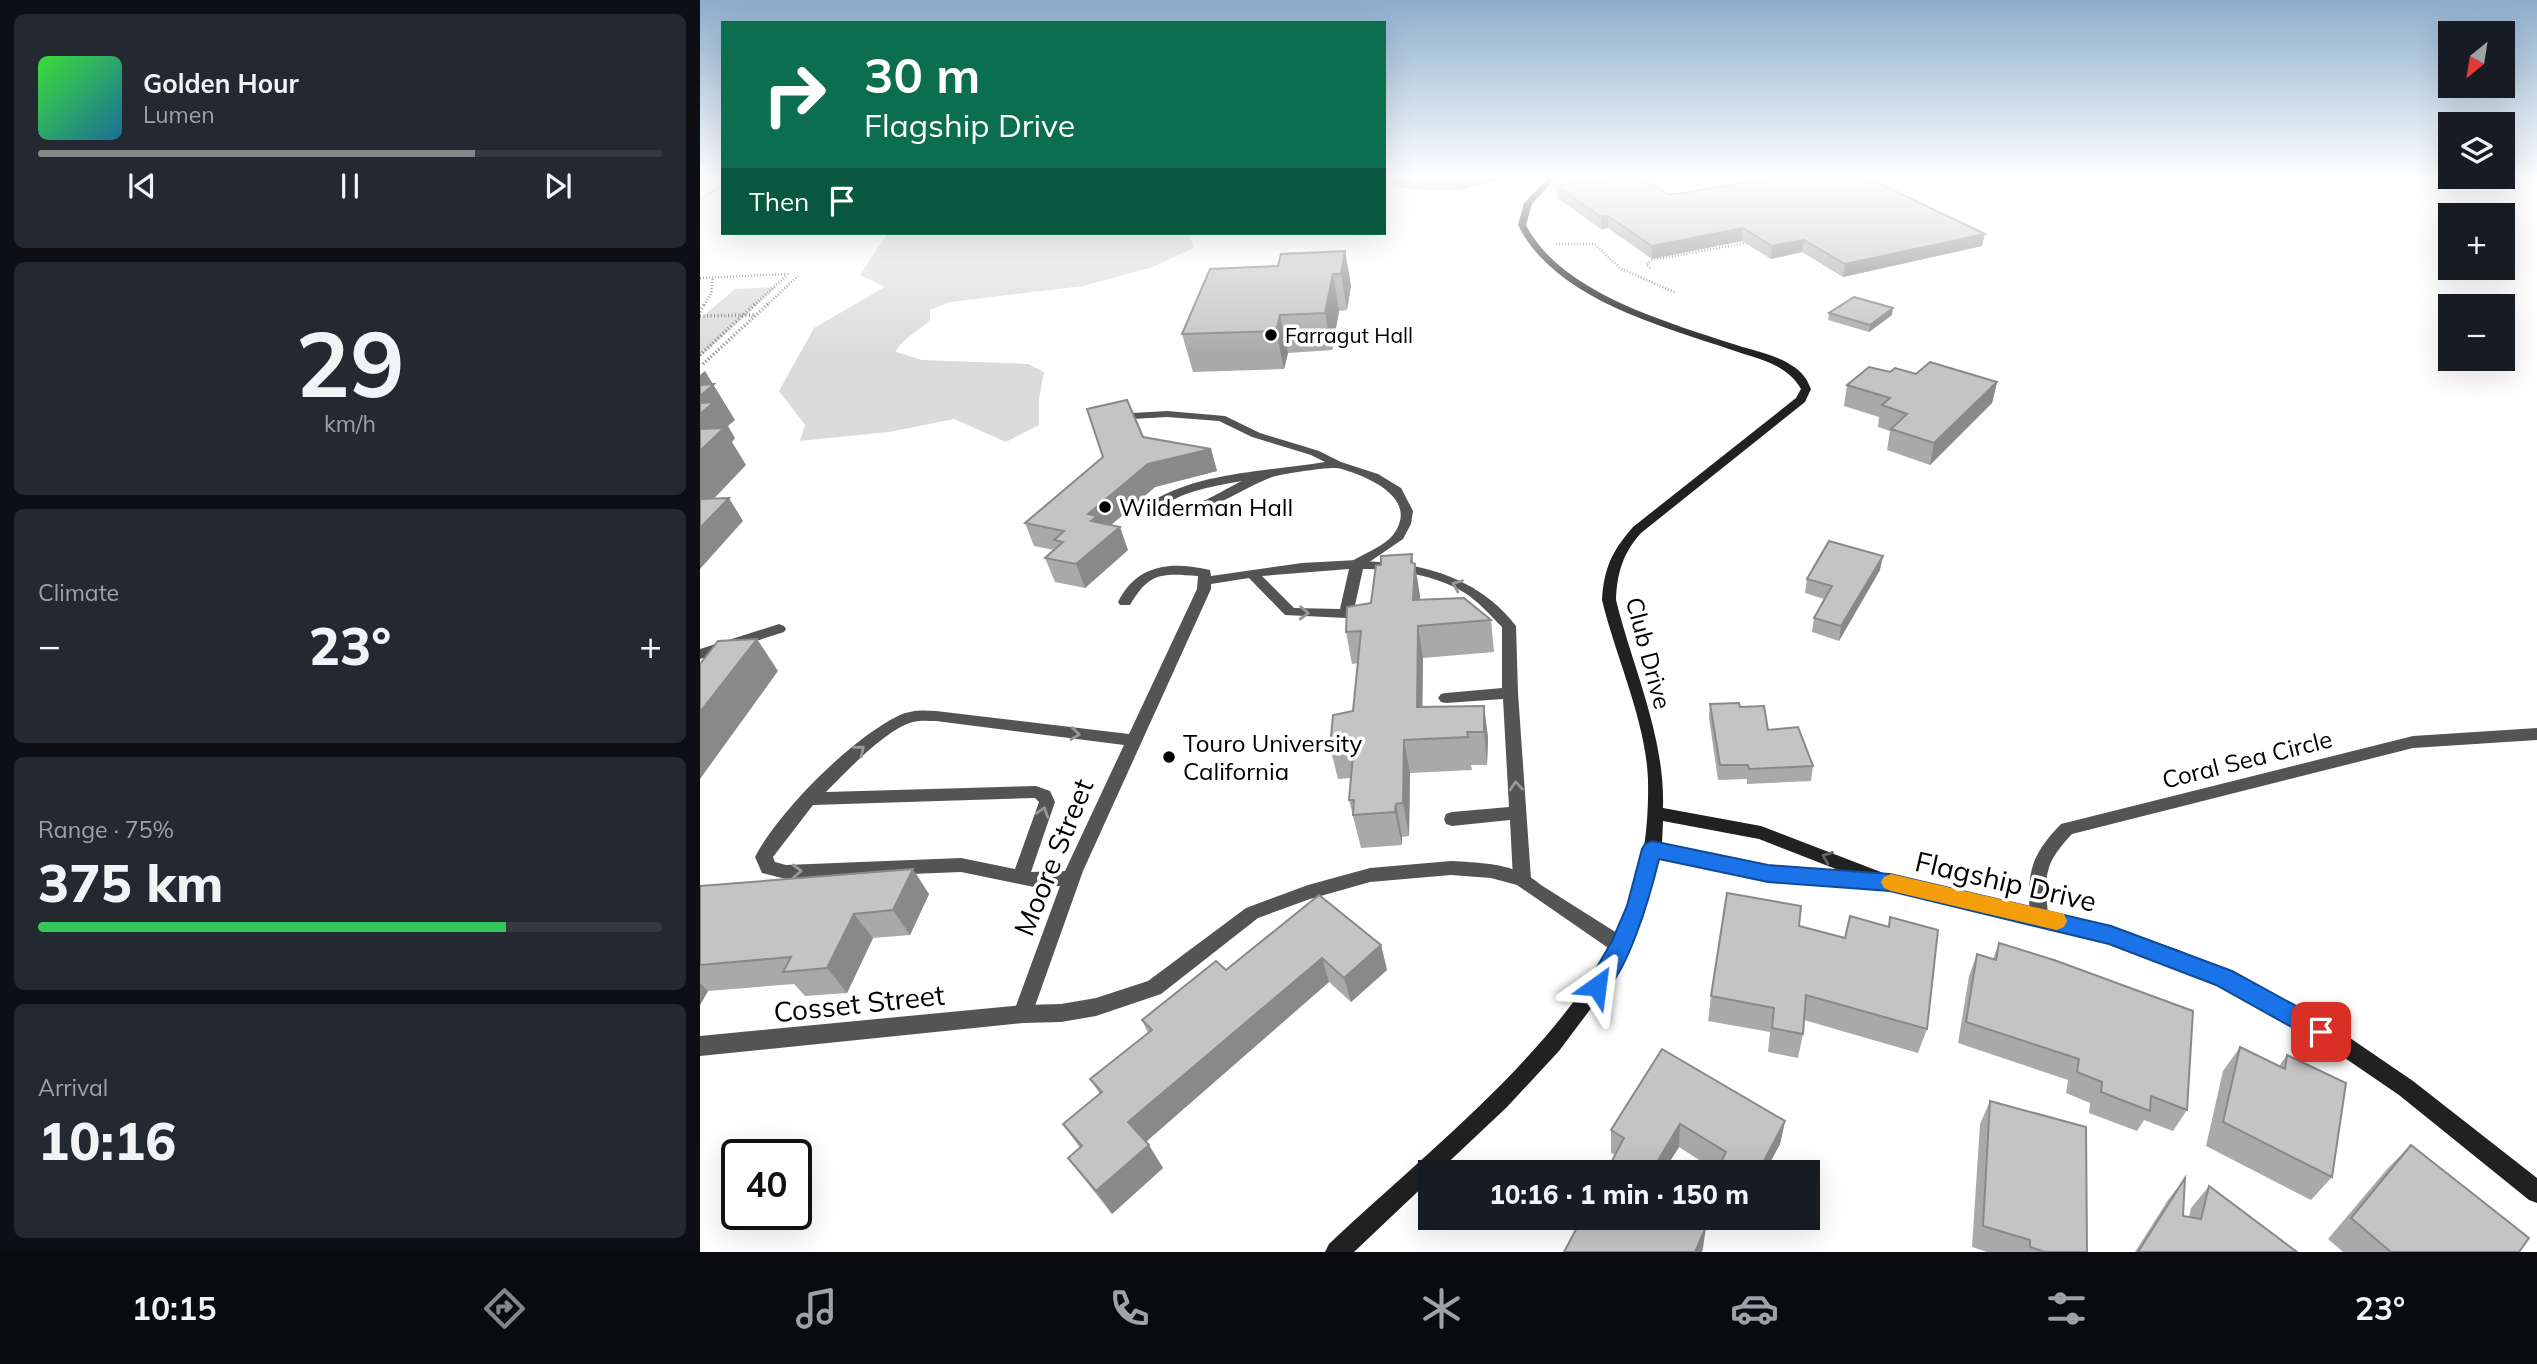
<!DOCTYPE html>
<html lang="en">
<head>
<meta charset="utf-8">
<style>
	:root { --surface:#171b24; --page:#242831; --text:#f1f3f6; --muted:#9ea1a6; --line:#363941; --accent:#858687 }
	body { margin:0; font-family:Mulish,sans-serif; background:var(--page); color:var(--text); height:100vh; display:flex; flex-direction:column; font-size:26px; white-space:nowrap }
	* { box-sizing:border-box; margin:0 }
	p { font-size:23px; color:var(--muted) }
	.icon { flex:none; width:38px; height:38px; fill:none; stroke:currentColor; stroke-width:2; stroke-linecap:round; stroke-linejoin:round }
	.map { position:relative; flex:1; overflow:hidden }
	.panel { display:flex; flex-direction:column; gap:14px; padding:14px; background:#0d0f14; width:700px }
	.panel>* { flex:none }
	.banner { position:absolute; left:21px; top:21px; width:665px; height:214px; border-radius:0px; box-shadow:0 7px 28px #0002; background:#0b6e4f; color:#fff; overflow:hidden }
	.needle { width:46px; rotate:210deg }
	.controls { position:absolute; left:1738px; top:21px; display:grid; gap:14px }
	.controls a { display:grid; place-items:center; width:77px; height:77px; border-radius:0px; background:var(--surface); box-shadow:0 7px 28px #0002; font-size:35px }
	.speed { position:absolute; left:21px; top:1139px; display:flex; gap:14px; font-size:35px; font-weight:700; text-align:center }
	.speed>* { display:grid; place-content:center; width:91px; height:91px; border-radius:50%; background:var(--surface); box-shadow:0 7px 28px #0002; line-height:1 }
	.speed .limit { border:4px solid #111; border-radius:10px; background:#fff; color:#111 }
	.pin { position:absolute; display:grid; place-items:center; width:60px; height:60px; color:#fff; margin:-30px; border-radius:14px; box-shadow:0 4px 10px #0006 }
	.me { position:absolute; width:77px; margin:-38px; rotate:31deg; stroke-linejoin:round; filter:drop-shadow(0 0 5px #0008) }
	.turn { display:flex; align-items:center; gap:24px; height:147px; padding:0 28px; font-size:32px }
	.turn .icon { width:91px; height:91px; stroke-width:2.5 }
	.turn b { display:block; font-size:49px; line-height:60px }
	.then { display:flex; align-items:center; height:66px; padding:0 28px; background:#0003; gap:14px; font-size:26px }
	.big { font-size:52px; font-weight:800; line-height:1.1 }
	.panel .widget { flex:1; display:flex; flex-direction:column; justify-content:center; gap:10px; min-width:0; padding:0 24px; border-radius:10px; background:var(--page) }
	.panel .dial { align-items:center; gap:0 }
	.dial b { font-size:91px; line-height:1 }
	.song { display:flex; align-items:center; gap:21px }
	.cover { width:84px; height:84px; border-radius:10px; background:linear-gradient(135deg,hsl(120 70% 55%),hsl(200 70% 35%)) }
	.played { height:7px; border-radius:4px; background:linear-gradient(90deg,var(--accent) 70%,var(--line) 70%) }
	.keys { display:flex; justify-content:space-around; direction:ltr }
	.heat { display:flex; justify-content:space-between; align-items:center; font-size:38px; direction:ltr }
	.charge { height:10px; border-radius:5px; background:linear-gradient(90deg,#34c759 75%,var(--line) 0) }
	.trip { position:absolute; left:718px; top:1160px; width:402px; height:70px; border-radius:0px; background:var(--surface); box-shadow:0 7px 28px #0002; font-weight:800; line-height:70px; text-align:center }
	.menu { display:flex; height:112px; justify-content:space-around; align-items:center; background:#090b0e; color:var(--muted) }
	.menu .icon { width:49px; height:49px }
	.menu .selected { color:var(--accent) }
	.menu b { font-size:32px; color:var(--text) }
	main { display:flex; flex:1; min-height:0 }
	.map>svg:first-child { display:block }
</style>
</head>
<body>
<main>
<section class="panel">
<div class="widget">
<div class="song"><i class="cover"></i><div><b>Golden Hour</b><p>Lumen</p></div></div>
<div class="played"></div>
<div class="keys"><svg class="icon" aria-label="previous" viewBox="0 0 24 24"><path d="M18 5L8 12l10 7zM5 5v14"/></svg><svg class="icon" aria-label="pause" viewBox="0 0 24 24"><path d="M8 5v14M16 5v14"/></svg><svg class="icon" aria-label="next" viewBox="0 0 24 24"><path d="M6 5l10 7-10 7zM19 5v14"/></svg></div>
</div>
<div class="widget dial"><b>29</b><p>km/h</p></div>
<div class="widget"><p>Climate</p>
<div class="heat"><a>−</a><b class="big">23°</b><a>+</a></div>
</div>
<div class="widget"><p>Range · 75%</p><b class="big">375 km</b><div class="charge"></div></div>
<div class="widget"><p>Arrival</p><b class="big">10:16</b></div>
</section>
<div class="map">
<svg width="1837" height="1252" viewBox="0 0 1837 1252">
	<rect width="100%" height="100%" fill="#fff"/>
	<g fill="#dbdbdb">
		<path d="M188,233H485L492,241L493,248L453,267L383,286L250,302L230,310V320C219,331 201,339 196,352L222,360L328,364L344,372L339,399V425L306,442L254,419L189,432L100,441L105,425L79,391L114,328L185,287L160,275Z"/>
		<polygon points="77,287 0,357 0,319 35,289"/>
	</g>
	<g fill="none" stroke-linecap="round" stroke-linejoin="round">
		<g stroke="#767676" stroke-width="2.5" stroke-dasharray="1 2" stroke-linecap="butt">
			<polyline points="0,200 23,184"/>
			<polyline points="856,244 894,244 920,268 976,293"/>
			<polyline points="950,268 946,264 952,260 1051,242"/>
			<polyline points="0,278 87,274"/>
			<polyline points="4,305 11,294 13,277"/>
			<polyline points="54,305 88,274"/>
			<polyline points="67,305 98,276"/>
		</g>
		<g stroke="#767676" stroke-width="3.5" stroke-dasharray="1 2.5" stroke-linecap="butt">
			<polyline points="0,312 5,303"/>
			<polyline points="0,316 55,315"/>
			<polyline points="0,355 56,303"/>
			<polyline points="3,364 69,303"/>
		</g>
		<path fill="#545454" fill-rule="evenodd" d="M657,560C671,562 686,562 700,564C746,570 788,589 816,626L818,693L831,879L828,884L822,886L816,884L813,879L810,820L752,826L746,824L744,819L746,814L752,812L809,807L803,699L746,703L741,702L738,698L741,694L746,693L802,688V627C790,615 779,602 765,593C736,575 696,569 663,569L653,614L646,618L585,615L549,578L511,584V589L383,871L330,1020L323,1023L316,1020L313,1014L360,886L334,887L261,872L86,879L62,873L55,857C79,811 152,738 198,716C210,710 223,710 236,711L429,734L497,589L498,576C462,573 449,572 430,605H420L418,602C437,564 471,561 510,570L511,576L602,563ZM649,569L640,609L594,608L562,576ZM236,721L424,745L365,871L331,872L355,802L350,791L336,786L126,792C145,773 187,728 213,722C221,720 229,721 236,721ZM335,798L339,802L315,869L261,858L86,865L75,862L73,857L113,805Z"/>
		<g fill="#545454" fill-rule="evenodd">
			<path d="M467,411L525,416L560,433L619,451L641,462L678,474L701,488L713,511L711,524L703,539L662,567H652L650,564L652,561C664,554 684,546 693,535C718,502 677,481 651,472C647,471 641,468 636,468C627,467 580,474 572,477C533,492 497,524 452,514L450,511L453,501C499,472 572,471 625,462L611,455L552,437L519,421L467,417L415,420L410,417L415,414ZM542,481C517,493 491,513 462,508L463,506C486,490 515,486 542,481Z"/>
			<polygon points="79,624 84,626 86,629 84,632 0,659 0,649"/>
			<path d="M1837,728V740L1713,748L1372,834C1343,865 1345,875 1348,916L1346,922L1339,924L1332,922L1330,916C1327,873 1330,856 1361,824L1713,736Z"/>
			<path d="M751,861C783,863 816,863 841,885L928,940L930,946L928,952L921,954L914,952L817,885L791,878L751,875L670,882L610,899L558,918L461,994L396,1016L361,1022L323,1023L0,1056V1036L323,1005L361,1004L396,998L448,981L546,908L608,885L670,868Z"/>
		</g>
		<path fill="#212121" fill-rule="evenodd" d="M848,178H856L832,204L826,225C860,292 964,321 1030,343C1053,351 1087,356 1103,375C1107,379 1109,385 1111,389L1105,402L941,533C923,553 917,573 916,600C933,669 965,735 963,808L1061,826L1186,874L1411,927L1476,949L1531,972L1650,1038L1713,1081L1837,1178V1203L1829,1200L1699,1095L1636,1052L1517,984L1463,961L1411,943L1190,889L1050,878L960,858L942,921L904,991L859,1051L807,1107L738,1172H730V1180L654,1252H625L629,1244C726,1152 869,1043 923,919C943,876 949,827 948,780C946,721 916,658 902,600C904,568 912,551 933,527L1096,398L1101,389C1087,363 1054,358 1029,349C958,325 854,298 818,225L824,203ZM963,821L1059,839L1141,871L1050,864L962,844Z"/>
	</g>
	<g fill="#a9a9a9">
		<polygon points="685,178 798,178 794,181 761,190 721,190 703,188 691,183"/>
		<polygon points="856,186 968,194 1282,246 1143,277 1102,252 1071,259 1042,241 952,259 908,228 901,229 857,198"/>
		<polygon points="645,251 651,286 647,310 639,311 632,350 588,353 584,369 493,372 482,334 578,266"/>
		<polygon points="1129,313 1192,315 1169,332 1128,320"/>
		<polygon points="1190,372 1216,374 1297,382 1292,403 1230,465 1187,450 1190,431 1178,427 1179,417 1144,406 1147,385"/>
		<polygon points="443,437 511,449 517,471 455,487 411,525 428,550 385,588 355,582 345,558 354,550 334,546 325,523"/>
		<polygon points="713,563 720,596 720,600 791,620 794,652 723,658 722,707 784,706 788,738 787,765 771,765 772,770 710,773 709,836 702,837 702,845 661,848 649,800 651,778 638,779 630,747 653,711 658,663 652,664 646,632 671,603"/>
		<polygon points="1180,570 1139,641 1112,632 1114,618 1124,599 1105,593 1107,579"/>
		<polygon points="1010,704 1040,707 1113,766 1111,781 1047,784 1047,779 1018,780 1009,718"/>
		<polygon points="0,886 229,894 210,935 173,938 147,993 105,996 94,984 8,991 0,1005"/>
		<polygon points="1150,916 1188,927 1190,917 1227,1029 1218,1053 1104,1020 1103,1034 1098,1058 1068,1052 1070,1032 1008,1021 1011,996 1099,926 1145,938"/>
		<polygon points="1299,943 1487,1110 1473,1131 1444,1120 1437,1131 1389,1113 1390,1103 1366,1093 1368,1080 1258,1043 1269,976 1277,954 1293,959"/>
		<polygon points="681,945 687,970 651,1002 629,982 446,1142 463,1168 412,1214 385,1180 368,1158 380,1148 363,1124 400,1094 390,1079 448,1033 442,1020 526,970"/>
		<polygon points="1540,1047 1579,1066 1587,1055 1632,1177 1611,1200 1506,1146 1523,1071"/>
		<polygon points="962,1049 1085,1121 1080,1144 1065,1172 1018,1172 979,1147 963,1172 906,1172 915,1155 911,1153 911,1130"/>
		<polygon points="1290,1101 1387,1252 1287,1252 1272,1247 1280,1124"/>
		<polygon points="1711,1145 1819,1252 1643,1252 1628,1239 1688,1168"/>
		<polygon points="1485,1178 1483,1216 1489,1217 1491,1208 1509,1186 1597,1252 1435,1252 1468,1200"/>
	</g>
	<g fill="#898989">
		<polygon points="760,178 798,178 794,181 761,190"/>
		<polygon points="908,216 908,228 901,229 901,217"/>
		<polygon points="1043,228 1042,241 952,259 952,246"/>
		<polygon points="1285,234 1282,246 1143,277 1145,264"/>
		<polygon points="1104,240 1102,252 1071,259 1072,246"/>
		<polygon points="645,251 651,286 647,310 641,274"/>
		<polygon points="633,274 639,311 632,350 625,313"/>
		<polygon points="1193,308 1192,315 1169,332 1170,325"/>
		<polygon points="580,315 588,353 584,369 576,331"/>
		<polygon points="5,371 35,420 28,426 35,438 32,442 46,465 4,509 0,503 0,375"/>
		<polygon points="1297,382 1292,403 1230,465 1234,443"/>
		<polygon points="511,449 517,471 455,487 403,532 420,527 428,550 385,588 376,564 388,514 448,464"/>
		<polygon points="29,498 43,521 0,569 0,528"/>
		<polygon points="712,554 715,574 715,564 720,596 718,626 723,658 722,739 717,707"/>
		<polygon points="1183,556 1180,570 1139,641 1141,626"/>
		<polygon points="57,639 78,671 0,779 0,712"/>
		<polygon points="784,706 788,738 787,765 784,732"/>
		<polygon points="704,740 710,773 709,836 703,803"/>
		<polygon points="696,804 702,837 702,845 695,812"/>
		<polygon points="213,869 229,894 210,935 193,910"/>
		<polygon points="154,914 173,938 147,993 127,968"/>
		<polygon points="681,945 687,970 651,1002 644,978"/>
		<polygon points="622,958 629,982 442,1145 428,1122"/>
		<polygon points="0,983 8,991 0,1005"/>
		<polygon points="1085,1121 1080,1144 1065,1172 1058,1172"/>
		<polygon points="980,1124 979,1147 963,1172 951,1172"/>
		<polygon points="449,1145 463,1168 412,1214 396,1191"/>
		<polygon points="1006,1227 1003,1248 1002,1252 995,1252"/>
	</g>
	<g fill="#c4c4c4" stroke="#898989" stroke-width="2">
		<polygon points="905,178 942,178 968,194 977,194 1068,178 1168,178 1285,234 1145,264 1104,240 1072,246 1043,228 952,246 908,216 901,217 856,186"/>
		<polygon points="645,251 641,274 633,274 625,313 580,315 576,331 482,334 510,269 578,266 581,254"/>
		<polygon points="1154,297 1193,308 1170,325 1129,313"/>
		<polygon points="1230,362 1297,382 1234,443 1191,429 1207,414 1182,405 1190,398 1147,385 1169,367 1190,372 1195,368 1216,374"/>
		<polygon points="14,384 0,396 0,385"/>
		<polygon points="427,400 443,437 511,449 448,464 388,514 397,516 391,521 420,527 376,564 345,558 363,542 354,540 364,531 325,523 403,457 387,409"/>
		<polygon points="14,402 0,414 0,403"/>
		<polygon points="24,428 0,451 0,429"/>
		<polygon points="29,498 0,528 0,499"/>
		<polygon points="1129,541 1183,556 1141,626 1114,618 1132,586 1107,579"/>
		<polygon points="712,554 711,562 715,564 713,600 764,598 791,620 718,626 717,707 784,706 784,732 767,732 768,737 704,740 703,803 696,804 695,812 653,815 654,800 649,800 654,744 630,747 633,715 653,711 661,631 646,632 647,607 671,603 676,565 681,565 681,556"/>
		<polygon points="57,639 0,712 0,664 18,641"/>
		<polygon points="1039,703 1040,707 1064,706 1068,730 1098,727 1113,766 1049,769 1048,765 1020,765 1010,704"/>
		<polygon points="213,869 193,910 154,914 127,968 83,972 91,957 0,965 0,886"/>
		<polygon points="1027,893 1101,906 1099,926 1145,938 1150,916 1189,927 1190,917 1238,930 1227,1029 1106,995 1103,1034 1072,1028 1074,1008 1011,996"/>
		<polygon points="619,895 681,945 644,978 622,958 428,1122 449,1145 396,1191 368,1158 382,1146 363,1124 402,1092 390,1079 452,1030 442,1020 516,961 526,970"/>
		<polygon points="1299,943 1354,960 1493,1011 1487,1110 1451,1096 1450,1111 1401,1092 1402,1082 1377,1072 1379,1059 1266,1022 1277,954 1296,960"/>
		<polygon points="1540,1047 1585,1069 1587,1055 1646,1083 1632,1177 1523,1122"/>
		<polygon points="962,1049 1085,1121 1058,1172 1033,1172 1020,1164 1026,1152 980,1124 951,1172 906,1172 924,1138 911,1130"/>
		<polygon points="1290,1101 1386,1127 1387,1252 1345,1252 1330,1247 1330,1240 1283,1226"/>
		<polygon points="1711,1145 1829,1238 1819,1252 1691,1252 1651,1218"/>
		<polygon points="1485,1178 1483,1216 1501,1219 1509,1186 1597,1252 1438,1252"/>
		<polygon points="882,1218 991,1218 1006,1227 995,1252 864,1252"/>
	</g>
	<defs><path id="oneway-chevron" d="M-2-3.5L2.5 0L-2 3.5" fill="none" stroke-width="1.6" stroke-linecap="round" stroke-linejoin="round" transform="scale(1.75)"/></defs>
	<g stroke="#989898">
		<use href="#oneway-chevron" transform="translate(757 585) rotate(-157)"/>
		<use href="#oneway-chevron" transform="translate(604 613) rotate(2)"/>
		<use href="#oneway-chevron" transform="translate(375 734) rotate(7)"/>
		<use href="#oneway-chevron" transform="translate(160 750) rotate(-39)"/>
		<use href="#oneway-chevron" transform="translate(816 786) rotate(-94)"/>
		<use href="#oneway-chevron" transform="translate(343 812) rotate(-72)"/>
		<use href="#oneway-chevron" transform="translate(97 871) rotate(-2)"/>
	</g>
	<use stroke="#646464" href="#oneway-chevron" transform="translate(1127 857) rotate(-158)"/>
	<linearGradient id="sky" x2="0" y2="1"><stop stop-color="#8cadcc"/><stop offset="0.5" stop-color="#fff"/><stop offset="1" stop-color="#fff" stop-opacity="0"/></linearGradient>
	<rect width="1837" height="353" fill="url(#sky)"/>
	<path fill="#1a73e8" stroke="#114b97" stroke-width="2" d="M952,841L1068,865L1190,874L1411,926L1532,971L1629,1024L1632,1032L1629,1039L1621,1042L1613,1039L1516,985L1409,944L1190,891L1068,882L959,859C952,888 926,985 897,996L889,993L886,986L912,941L927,906L942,849L945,844Z"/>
	<polygon fill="#f59e0b" points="1191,874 1356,912 1364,914 1367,921 1364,927 1356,930 1191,891 1184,888 1181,882 1184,877"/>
	<g fill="#000" stroke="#fff" stroke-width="2.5">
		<circle cx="571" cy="335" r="7"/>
		<circle cx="405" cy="507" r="7"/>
		<circle cx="469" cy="757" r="7"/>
	</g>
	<g text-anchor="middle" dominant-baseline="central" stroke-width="7" stroke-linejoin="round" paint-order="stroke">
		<g font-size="21" fill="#000" stroke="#fff" text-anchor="start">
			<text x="585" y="335">Farragut Hall</text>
		</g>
		<g font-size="24" fill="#000" stroke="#fff" text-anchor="start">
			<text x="419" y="507">Wilderman Hall</text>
			<text x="483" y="743">Touro University<tspan x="483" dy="28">California</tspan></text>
		</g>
		<g font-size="24" fill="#000" stroke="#fff">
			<text transform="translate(949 653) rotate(75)">Club Drive</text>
			<text transform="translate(1547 759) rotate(-14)">Coral Sea Circle</text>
		</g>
		<g font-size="28" fill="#000" stroke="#fff">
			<text transform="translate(353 857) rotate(-68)">Moore Street</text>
			<text transform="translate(1306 881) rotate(13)">Flagship Drive</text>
			<text transform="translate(159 1003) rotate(-6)">Cosset Street</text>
		</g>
	</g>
</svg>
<div class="controls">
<a><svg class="needle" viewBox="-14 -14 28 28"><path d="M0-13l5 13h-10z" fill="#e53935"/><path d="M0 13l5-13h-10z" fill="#9ea1a6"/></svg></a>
<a><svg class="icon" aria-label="layers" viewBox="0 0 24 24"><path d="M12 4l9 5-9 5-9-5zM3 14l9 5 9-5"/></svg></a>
<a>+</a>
<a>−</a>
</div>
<div class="speed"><div class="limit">40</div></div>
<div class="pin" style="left:1621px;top:1032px;background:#d93025"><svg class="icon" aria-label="arrive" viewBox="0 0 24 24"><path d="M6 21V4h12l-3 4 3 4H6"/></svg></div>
<svg class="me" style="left:897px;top:986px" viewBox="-20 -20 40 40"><path d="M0-17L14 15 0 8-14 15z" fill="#1a73e8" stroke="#fff" stroke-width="4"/></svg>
<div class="trip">10:16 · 1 min · 150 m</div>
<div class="banner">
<div class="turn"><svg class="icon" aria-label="right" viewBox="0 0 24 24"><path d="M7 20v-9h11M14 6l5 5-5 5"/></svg><div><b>30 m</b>Flagship Drive</div></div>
<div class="then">Then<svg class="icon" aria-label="arrive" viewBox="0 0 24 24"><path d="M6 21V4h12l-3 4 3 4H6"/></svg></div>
</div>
</div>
</main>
<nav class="menu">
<b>10:15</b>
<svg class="icon selected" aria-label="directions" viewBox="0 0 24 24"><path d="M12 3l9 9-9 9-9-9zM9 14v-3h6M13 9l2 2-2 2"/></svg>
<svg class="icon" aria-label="music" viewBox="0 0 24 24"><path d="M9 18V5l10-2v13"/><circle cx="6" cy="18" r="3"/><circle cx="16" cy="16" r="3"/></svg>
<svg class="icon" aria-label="phone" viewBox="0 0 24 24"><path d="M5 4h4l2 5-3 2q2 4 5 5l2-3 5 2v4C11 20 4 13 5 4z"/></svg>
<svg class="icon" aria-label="climate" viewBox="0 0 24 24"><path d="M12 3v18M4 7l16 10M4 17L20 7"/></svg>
<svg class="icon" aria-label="car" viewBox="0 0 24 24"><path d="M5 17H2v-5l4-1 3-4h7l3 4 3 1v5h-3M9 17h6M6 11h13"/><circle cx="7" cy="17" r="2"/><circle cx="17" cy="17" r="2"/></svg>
<svg class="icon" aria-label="filters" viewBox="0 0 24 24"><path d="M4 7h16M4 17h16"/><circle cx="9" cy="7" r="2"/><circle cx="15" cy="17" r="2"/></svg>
<b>23°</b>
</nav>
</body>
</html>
